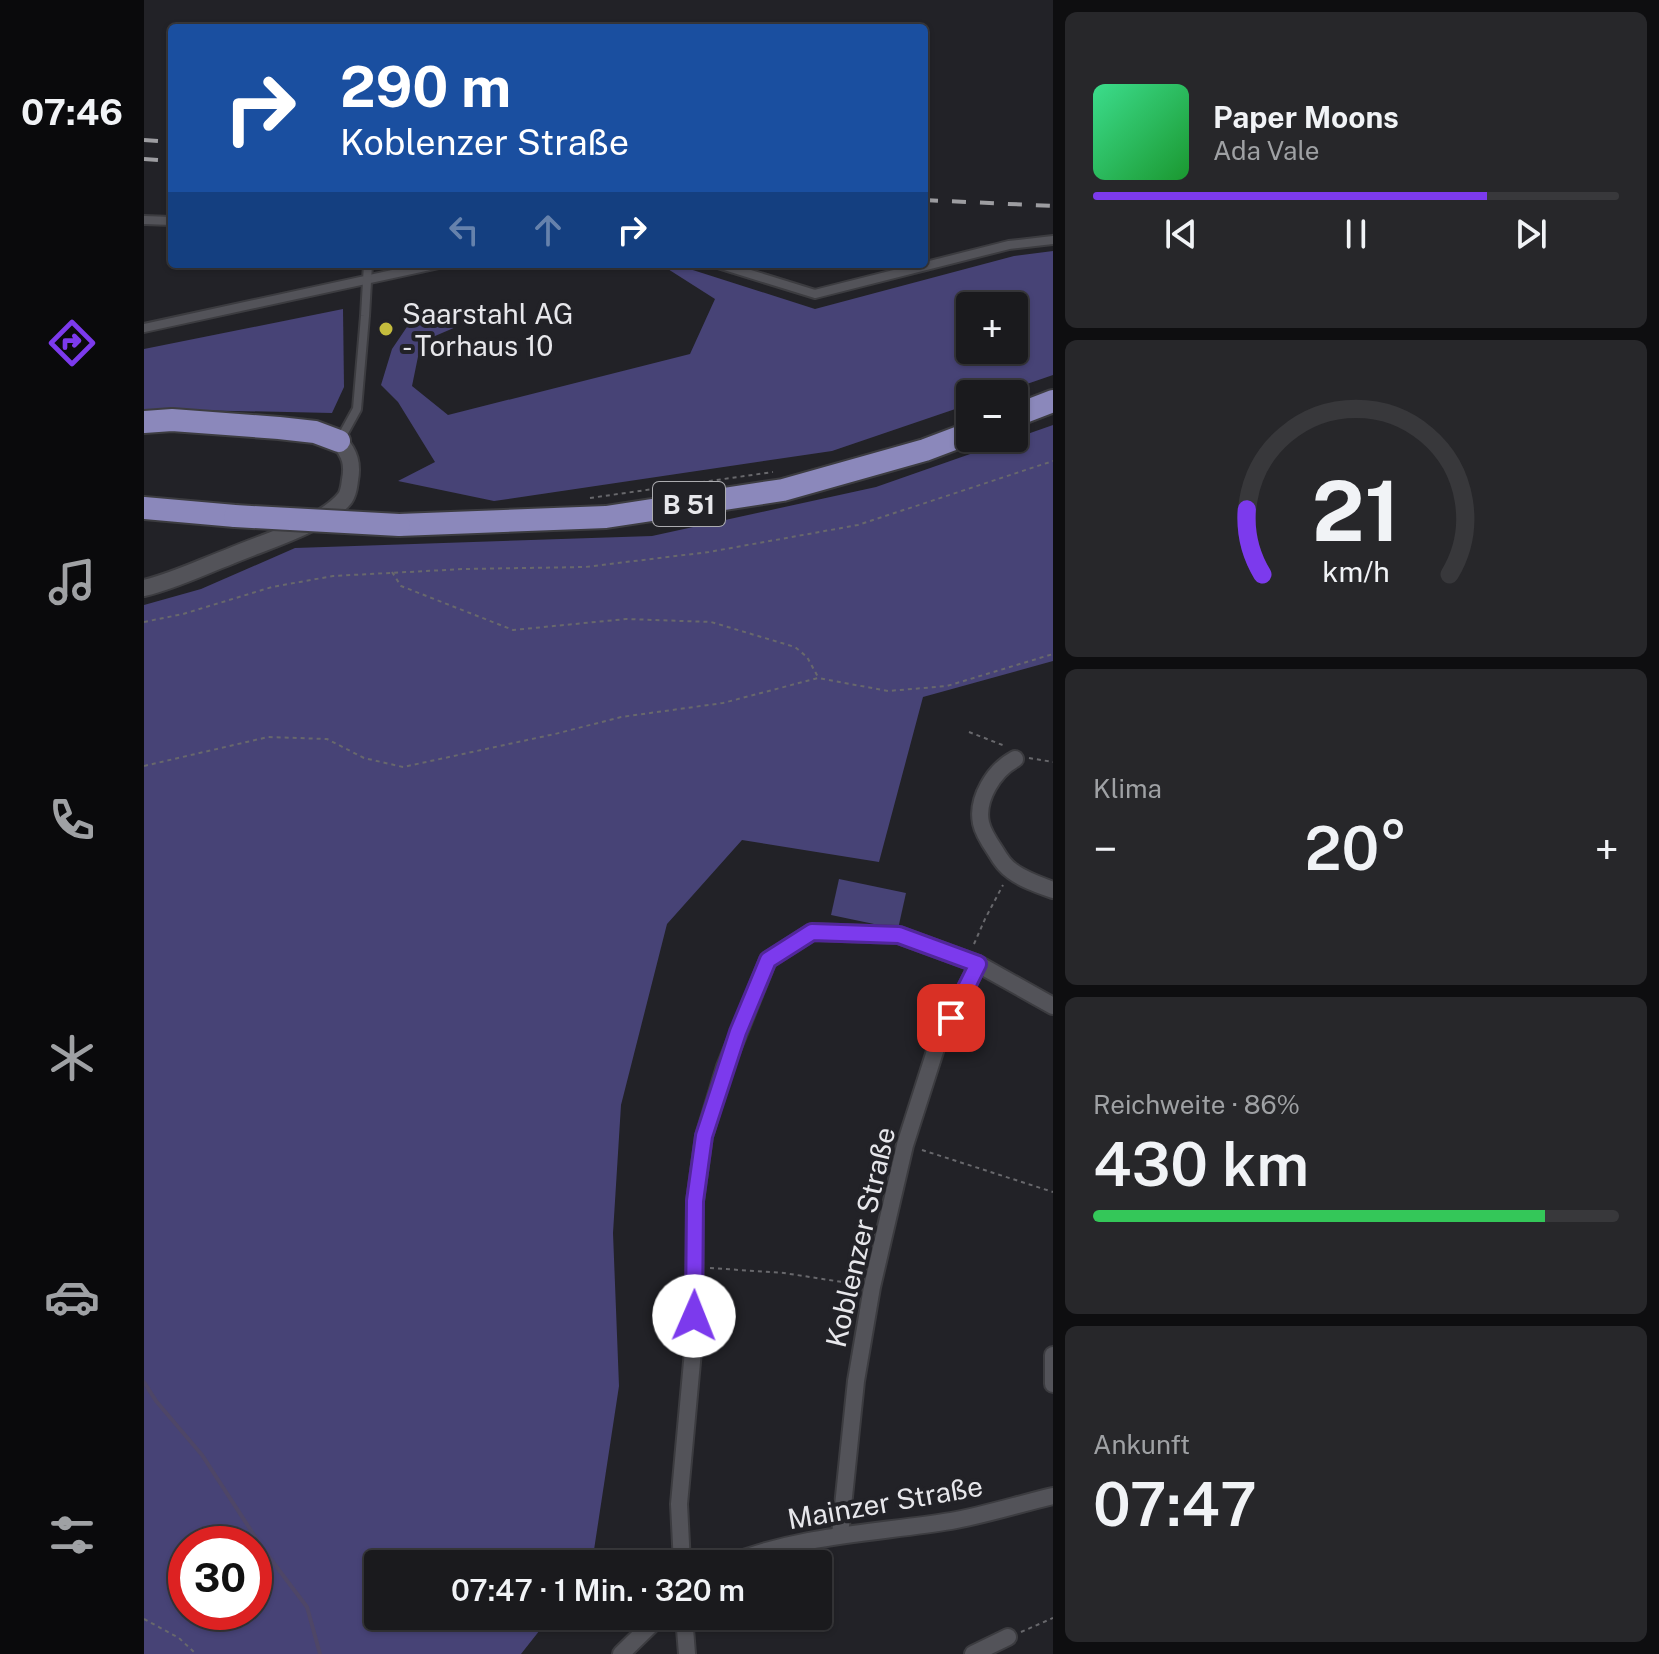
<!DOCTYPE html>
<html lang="de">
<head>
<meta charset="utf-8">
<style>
	:root { --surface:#1a1a1d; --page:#27272a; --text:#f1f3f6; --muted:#9fa1a4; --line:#38383b; --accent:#7c3aed }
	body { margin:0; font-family:"Public Sans",sans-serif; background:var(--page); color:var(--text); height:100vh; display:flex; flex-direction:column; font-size:30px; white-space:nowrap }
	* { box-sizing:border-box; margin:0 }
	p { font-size:26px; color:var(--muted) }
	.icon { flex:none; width:44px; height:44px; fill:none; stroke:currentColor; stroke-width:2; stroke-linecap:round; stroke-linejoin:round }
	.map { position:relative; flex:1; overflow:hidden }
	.drawer { display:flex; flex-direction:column; gap:12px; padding:12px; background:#0e0e10; width:606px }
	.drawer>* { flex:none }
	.top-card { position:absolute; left:24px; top:24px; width:760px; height:244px; border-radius:8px; box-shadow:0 2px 6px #0004,0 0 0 2px var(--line); background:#1a4fa0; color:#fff; overflow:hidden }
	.fabs { position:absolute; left:812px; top:292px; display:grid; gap:16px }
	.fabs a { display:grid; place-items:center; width:72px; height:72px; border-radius:8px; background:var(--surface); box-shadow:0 2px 6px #0004,0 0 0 2px var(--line); font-size:40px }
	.speed { position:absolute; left:24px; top:1526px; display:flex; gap:16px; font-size:40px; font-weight:700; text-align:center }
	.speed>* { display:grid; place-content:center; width:104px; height:104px; border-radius:50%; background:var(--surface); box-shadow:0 2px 6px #0004,0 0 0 2px var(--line); line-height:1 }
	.speed .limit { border:12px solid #d22; background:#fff; color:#111 }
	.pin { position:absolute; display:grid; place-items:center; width:68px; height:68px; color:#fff; margin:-34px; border-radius:16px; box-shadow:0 4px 12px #0006 }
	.me { position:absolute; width:88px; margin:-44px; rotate:1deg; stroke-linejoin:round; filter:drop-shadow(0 0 6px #0008) }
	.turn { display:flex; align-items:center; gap:28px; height:168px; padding:0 40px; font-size:36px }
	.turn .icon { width:104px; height:104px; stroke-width:2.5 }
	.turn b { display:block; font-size:56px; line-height:68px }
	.lanes { display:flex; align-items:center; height:76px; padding:0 40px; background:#0003; justify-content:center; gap:40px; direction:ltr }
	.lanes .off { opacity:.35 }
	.big { font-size:60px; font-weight:600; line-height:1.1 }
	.drawer .tile { flex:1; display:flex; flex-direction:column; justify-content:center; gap:12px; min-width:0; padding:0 28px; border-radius:12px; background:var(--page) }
	.drawer .dial { align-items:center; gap:0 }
	.dial svg { height:208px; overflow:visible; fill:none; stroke:var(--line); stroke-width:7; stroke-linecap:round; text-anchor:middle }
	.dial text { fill:var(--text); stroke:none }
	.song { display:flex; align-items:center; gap:24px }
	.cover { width:96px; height:96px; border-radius:12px; background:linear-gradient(135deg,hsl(150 70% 55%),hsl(130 70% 35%)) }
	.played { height:8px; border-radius:4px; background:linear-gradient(90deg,var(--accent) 75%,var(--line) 75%) }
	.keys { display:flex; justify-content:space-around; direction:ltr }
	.heat { display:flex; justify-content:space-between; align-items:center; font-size:44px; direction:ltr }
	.charge { height:12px; border-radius:6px; background:linear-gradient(90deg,#34c759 86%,var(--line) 0) }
	.trip { position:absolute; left:220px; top:1550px; width:468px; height:80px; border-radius:8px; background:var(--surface); box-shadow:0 2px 6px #0004,0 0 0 2px var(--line); font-weight:600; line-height:80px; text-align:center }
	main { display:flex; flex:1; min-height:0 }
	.tabs { display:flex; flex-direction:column; width:144px; justify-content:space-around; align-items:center; background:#0a0a0c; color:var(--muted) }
	.tabs .icon { width:56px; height:56px }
	.tabs .current { color:var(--accent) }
	.tabs b { font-size:36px; color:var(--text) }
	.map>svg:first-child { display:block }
</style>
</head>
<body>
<main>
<nav class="tabs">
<b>07:46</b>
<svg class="icon current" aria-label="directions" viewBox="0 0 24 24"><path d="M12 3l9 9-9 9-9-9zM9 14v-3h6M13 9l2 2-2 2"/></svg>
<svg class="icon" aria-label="music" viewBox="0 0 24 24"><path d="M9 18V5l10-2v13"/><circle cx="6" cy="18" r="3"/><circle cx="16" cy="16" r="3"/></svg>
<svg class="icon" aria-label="phone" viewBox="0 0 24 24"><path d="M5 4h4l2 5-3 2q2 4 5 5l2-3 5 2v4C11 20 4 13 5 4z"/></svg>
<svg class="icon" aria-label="climate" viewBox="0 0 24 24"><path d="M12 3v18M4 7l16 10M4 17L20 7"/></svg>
<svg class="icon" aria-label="car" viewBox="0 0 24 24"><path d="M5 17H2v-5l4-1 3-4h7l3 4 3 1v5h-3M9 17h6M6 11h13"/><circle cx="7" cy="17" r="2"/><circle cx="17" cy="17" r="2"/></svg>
<svg class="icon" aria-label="filters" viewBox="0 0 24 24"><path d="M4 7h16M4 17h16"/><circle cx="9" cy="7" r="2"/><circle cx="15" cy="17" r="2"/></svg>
</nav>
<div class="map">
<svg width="909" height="1654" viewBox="0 0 909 1654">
	<rect width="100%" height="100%" fill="#222227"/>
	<g fill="#474376" fill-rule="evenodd">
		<path d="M909,251V375L854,394H826V404L688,451L350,501L254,481L291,462L254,402L237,385L248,349L269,318L312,327L277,342L268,386L304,415L546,354L571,299L516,264H530L671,309L870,256ZM870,306V350H826V306Z"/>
		<polygon points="199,309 200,387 188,413 0,409 0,349"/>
		<path d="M909,425V661L779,697L735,862L598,840L523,924L477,1105L469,1233L475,1386L448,1563L234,1564V1616H407L377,1654H0V605L57,589L151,548L508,536L732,487ZM42,1544H110V1612H42Z"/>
		<polygon points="695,879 762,893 754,929 687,915"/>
	</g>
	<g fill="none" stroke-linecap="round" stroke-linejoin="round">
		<polyline stroke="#4e4667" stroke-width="4" points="0,1382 12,1401 58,1455 119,1549 163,1607 176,1654"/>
		<defs>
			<g id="service">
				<polyline points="0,220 28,221"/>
				<polyline points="574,264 671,294 865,245 909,240"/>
				<polyline points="0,328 295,264"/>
				<polyline points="197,438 213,409 221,316 224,264"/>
			</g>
			<g id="minor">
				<path d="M0,588C30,581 58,567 87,556C119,542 180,525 201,498C205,492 205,487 206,480C209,464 206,454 195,441"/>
				<path d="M871,759C850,770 832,799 837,823C839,833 846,843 852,852C856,859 862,867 868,871C880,880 895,885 909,890"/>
				<polyline points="909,1355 909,1384"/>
				<polyline points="696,1535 712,1381 728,1287 761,1145 793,1045 834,964"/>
				<polyline points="538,1564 535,1504 550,1340 551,1201 560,1136 581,1067 624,960 668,932 755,935 834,964 909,1006"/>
				<path d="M584,1564C655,1535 732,1533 807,1521C841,1515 875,1504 909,1496"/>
				<polyline points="540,1616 543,1654"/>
				<polyline points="477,1654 516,1616"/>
				<polyline points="829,1654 864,1637"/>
			</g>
			<g id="primary">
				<polyline points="870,416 909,401"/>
				<polyline points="0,422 28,420 135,428 171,432 195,441"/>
				<polyline points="0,508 91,516"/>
				<polyline points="255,525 462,517 639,490 781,450 826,433"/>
			</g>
		</defs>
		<use href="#service" stroke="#3c3c40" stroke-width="12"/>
		<use href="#minor" stroke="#3c3c40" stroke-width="20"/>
		<use href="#primary" stroke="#3c3c40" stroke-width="26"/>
		<g stroke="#68686c" stroke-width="2" stroke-dasharray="4 4" stroke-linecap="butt">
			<polyline points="446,498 629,472"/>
			<polyline points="248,572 257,586 369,630 482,619 567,622 651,647 663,657 674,677"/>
			<polyline points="0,622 39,614 128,587 189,576 320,569 441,567 565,552 714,525 909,461"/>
			<polyline points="825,732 861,746"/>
			<polyline points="885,758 909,762"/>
			<polyline points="0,766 124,737 183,739 220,758 259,767 411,734 477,717 579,703 674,678 744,691 803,686 909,654"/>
			<polyline points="830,944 841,919 859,885"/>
			<polyline points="778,1150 909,1192"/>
			<polyline points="566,1268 640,1273 711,1284"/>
			<polyline points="0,1619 35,1638 52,1654"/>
			<polyline points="877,1632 909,1618"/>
		</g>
		<use href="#service" stroke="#535359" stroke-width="8"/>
		<use href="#minor" stroke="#535359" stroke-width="16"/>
		<use href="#primary" stroke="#8b88bb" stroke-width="22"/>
		<g stroke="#9d9da1" stroke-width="4" stroke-dasharray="14 14" stroke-linecap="butt">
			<polyline points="0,140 28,142"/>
			<polyline points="0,159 28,161"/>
			<polyline points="780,200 909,206"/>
		</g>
		<defs>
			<polyline id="primary-bridge" points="91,516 255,525"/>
		</defs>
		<use href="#primary-bridge" stroke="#3c3c40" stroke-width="26" stroke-linecap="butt"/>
		<use href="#primary-bridge" stroke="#8b88bb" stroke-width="22"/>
	</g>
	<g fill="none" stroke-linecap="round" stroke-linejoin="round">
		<defs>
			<polyline id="route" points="550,1316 551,1201 560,1136 594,1032 624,960 668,932 755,935 834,964 807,1018"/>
		</defs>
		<use href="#route" stroke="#51269a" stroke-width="20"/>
		<use href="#route" stroke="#7c3aed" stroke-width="14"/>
	</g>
	<circle fill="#c4bc3d" stroke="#222227" stroke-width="3" cx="242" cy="329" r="8"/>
	<g text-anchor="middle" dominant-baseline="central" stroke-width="8" stroke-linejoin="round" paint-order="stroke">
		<rect fill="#222227" stroke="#acacb0" stroke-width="2" x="509" y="482" width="72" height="44" rx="6"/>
		<g font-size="26" font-weight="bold" fill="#e7e7eb">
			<text x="545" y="504">B 51</text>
		</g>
		<g font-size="28" fill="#e7e7eb" stroke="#222227" text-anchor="start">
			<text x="258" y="313">Saarstahl AG<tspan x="258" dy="32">- Torhaus 10</tspan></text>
		</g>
		<g font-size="28" fill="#e7e7eb" stroke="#222227">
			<text transform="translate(716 1237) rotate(-77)">Koblenzer Straße</text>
			<text transform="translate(741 1502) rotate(-10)">Mainzer Straße</text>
		</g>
	</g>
</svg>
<div class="fabs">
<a>+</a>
<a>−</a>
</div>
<div class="speed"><div class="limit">30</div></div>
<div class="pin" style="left:807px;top:1018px;background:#d93025"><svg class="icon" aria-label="arrive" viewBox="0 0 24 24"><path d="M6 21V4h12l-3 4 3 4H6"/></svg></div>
<svg class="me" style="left:550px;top:1316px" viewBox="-20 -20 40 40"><circle r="19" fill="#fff"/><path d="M0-13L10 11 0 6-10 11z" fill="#7c3aed"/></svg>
<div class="trip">07:47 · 1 Min. · 320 m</div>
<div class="top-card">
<div class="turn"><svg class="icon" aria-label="right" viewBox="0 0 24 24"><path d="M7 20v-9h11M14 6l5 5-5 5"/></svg><div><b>290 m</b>Koblenzer Straße</div></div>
<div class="lanes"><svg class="icon off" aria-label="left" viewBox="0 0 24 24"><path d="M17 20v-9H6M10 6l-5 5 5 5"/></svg><svg class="icon off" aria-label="ahead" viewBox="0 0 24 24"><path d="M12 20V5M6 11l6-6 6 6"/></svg><svg class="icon" aria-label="right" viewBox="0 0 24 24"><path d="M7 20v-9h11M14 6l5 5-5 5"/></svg></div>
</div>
</div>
<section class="drawer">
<div class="tile">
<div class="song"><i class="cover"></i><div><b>Paper Moons</b><p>Ada Vale</p></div></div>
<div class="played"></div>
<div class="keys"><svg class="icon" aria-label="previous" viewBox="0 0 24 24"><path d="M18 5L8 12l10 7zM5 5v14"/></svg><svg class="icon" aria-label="pause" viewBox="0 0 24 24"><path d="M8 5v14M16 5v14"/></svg><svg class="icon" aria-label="next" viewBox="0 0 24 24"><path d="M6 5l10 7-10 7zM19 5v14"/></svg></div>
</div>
<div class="tile dial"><svg viewBox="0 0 100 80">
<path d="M14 69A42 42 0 1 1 86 69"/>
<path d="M14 69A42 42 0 0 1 8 44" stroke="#7c3aed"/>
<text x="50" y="56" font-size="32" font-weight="700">21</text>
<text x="50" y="72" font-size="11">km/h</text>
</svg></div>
<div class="tile"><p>Klima</p>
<div class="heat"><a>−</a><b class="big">20°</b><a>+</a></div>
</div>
<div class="tile"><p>Reichweite · 86%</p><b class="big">430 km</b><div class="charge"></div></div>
<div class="tile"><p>Ankunft</p><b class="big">07:47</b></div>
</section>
</main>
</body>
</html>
